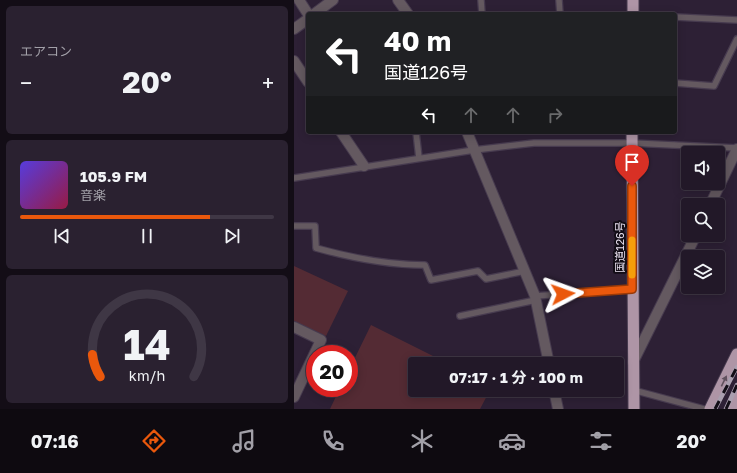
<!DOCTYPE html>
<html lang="ja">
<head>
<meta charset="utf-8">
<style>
	:root { --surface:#221828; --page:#2a2130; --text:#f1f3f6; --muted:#a2a0a8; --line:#3f3745; --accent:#ea580c }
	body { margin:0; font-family:"Golos Text","Noto Sans JP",sans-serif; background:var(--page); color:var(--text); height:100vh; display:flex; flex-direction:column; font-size:15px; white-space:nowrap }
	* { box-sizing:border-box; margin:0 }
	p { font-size:13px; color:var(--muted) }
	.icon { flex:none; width:22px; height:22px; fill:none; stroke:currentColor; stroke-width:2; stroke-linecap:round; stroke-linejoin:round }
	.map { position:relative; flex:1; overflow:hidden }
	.sheet { display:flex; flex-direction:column; gap:6px; padding:6px; background:#130d16; width:294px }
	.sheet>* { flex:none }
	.hud { position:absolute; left:12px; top:12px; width:371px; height:122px; border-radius:4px; box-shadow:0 2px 10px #0003,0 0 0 1px var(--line); background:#202124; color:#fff; overflow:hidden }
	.controls { position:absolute; left:387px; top:146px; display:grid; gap:8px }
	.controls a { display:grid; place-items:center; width:44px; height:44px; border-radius:4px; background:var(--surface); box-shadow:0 2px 10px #0003,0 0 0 1px var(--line); font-size:20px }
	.speed { position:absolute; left:12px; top:345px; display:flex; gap:8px; font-size:20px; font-weight:700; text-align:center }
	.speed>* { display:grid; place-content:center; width:52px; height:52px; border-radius:50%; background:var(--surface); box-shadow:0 2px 10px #0003,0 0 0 1px var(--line); line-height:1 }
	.speed .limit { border:6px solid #d22; background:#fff; color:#111 }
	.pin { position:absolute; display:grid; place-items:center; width:34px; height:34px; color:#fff; margin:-41px -17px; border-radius:50% 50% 50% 0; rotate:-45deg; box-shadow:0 0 4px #0007 }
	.pin .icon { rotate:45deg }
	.me { position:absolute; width:44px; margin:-22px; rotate:86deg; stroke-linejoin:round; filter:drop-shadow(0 0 3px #0008) }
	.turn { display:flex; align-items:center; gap:14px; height:84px; padding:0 12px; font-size:18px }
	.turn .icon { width:52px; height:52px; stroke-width:2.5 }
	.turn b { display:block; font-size:28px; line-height:34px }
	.lanes { display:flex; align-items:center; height:38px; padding:0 12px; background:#0003; justify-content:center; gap:20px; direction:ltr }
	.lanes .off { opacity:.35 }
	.big { font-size:30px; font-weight:700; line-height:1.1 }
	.sheet .widget { flex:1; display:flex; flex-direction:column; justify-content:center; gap:6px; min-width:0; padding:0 14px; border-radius:6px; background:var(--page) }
	.sheet .dial { align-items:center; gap:0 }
	.dial svg { height:104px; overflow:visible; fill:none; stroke:var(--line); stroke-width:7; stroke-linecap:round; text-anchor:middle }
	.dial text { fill:var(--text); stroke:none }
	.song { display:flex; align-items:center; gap:12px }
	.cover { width:48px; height:48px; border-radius:6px; background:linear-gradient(135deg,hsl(250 70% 55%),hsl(340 70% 35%)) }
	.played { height:4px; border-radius:2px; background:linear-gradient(90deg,var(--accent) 75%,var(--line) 75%) }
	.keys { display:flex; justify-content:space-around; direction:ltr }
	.heat { display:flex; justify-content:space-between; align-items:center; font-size:22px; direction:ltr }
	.trip { position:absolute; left:114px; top:357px; width:216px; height:40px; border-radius:4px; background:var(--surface); box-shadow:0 2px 10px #0003,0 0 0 1px var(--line); font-weight:700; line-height:40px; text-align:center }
	.dock { display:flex; height:64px; justify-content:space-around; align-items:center; background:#0e0a10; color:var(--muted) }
	.dock .icon { width:28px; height:28px }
	.dock .current { color:var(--accent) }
	.dock b { font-size:18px; color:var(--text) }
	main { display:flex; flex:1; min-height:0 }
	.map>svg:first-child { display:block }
</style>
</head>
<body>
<main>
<section class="sheet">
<div class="widget"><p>エアコン</p>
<div class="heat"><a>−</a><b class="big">20°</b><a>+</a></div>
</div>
<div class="widget">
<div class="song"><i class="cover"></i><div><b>105.9 FM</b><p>音楽</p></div></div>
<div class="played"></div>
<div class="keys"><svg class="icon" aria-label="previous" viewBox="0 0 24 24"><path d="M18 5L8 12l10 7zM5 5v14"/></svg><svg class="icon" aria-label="pause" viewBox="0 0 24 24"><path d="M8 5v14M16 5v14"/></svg><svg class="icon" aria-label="next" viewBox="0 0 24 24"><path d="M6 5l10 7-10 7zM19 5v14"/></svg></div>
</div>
<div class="widget dial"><svg viewBox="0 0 100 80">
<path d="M14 69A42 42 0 1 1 86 69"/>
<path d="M14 69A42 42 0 0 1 8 52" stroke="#ea580c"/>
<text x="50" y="56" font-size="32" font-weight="700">14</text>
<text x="50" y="72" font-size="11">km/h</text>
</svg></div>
</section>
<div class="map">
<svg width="443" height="409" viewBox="0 0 443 409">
	<rect width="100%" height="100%" fill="#2d2035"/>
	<g fill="#542b34">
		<polygon points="0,266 54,291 32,336 0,321"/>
		<polygon points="77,325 155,364 121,364 121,390 196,390 186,409 36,409 46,388 55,388 55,370"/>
	</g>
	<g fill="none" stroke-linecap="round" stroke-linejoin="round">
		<defs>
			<g id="service">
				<polyline points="187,0 188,14"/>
				<polyline points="265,0 266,14"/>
				<polyline points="381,17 443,20"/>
				<polyline points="381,83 420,86 443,39"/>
				<polyline points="122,132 125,158"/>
				<polyline points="0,178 180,150 240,143 338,143 443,148"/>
				<path d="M0,226H21L22,248C58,258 94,265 131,265L137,280L184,271L192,279L231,271"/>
				<polyline points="241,296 338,289"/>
				<polyline points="166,316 242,300"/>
				<polyline points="339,390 410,409"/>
			</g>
			<g id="minor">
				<polyline points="5,0 14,14"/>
				<polyline points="104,0 114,14"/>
				<polyline points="20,14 39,0"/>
				<polyline points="0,29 14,19"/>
				<polyline points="0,61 14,82"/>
				<polyline points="47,132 70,166"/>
				<polyline points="173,132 241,296 255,364"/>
				<polyline points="0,327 27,340 0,397"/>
				<polyline points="260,390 264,409"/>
			</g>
			<g id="tertiary">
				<polyline points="416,205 443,149"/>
				<polyline points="339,362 402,235"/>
			</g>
			<g id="trunk">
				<polyline points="339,14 339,0"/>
				<polyline points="338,132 340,409"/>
				<polyline points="416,409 443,354"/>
				<polyline points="437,409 443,396"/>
			</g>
		</defs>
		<use href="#service" stroke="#473b4f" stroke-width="8"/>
		<use href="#minor" stroke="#473b4f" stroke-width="12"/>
		<use href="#tertiary" stroke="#473b4f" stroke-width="12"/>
		<use href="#trunk" stroke="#473b4f" stroke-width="13"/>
		<use href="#service" stroke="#645960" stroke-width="5.5"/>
		<use href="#minor" stroke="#645960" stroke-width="10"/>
		<use href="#tertiary" stroke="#645960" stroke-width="10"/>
		<use href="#trunk" stroke="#ae95a6" stroke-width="11"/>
		<defs>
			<g id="rail">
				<polyline points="421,409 443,367"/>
				<polyline points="432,409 443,385"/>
			</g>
		</defs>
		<use href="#rail" stroke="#a99faf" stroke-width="4.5"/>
		<use href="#rail" stroke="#120d16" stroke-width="3" stroke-dasharray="9" stroke-linecap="butt"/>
	</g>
	<defs><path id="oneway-solid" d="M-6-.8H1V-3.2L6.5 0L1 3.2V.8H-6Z"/></defs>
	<use fill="#60515e" href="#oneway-solid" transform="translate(430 381) rotate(-64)"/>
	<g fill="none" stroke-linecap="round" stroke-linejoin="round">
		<defs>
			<polyline id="route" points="269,294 338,289 338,186"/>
		</defs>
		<use href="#route" stroke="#983908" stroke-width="10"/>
		<use href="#route" stroke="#ea580c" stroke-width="7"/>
		<polyline stroke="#f59e0b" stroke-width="7" points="338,240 338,275"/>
	</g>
	<g text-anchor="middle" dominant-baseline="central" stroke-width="4" stroke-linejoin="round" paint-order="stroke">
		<g font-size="11" fill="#e7dfed" stroke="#120d16">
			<text transform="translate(325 247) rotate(-90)">国道126号</text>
		</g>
	</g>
</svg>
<div class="controls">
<a><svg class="icon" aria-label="sound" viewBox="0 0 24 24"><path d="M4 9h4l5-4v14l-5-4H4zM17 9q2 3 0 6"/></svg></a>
<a><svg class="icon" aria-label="search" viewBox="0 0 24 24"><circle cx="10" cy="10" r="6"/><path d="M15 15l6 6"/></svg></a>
<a><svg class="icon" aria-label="layers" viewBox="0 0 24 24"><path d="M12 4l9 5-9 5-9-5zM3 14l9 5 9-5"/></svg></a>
</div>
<div class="speed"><div class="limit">20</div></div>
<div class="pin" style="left:338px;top:186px;background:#d93025"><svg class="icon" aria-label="arrive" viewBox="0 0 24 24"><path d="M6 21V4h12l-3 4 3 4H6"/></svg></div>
<svg class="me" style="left:269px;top:294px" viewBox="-20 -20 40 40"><path d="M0-17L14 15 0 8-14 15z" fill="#ea580c" stroke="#fff" stroke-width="4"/></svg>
<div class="trip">07:17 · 1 分 · 100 m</div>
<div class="hud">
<div class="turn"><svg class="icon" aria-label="left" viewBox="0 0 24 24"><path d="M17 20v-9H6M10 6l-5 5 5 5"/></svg><div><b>40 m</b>国道126号</div></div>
<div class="lanes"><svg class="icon" aria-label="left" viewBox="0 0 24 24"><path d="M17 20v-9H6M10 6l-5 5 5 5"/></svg><svg class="icon off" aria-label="ahead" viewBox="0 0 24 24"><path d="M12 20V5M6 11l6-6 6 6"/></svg><svg class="icon off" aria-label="ahead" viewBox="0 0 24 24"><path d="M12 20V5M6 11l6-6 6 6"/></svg><svg class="icon off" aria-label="right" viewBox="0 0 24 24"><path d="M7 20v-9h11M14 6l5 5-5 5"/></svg></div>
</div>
</div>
</main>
<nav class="dock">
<b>07:16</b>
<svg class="icon current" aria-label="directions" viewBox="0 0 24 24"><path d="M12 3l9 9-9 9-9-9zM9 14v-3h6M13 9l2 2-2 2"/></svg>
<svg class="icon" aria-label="music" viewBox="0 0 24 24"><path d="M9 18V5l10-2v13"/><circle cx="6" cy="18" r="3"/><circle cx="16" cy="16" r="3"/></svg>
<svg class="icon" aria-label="phone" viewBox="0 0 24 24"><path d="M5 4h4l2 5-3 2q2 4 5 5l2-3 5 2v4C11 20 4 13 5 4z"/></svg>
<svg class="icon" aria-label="climate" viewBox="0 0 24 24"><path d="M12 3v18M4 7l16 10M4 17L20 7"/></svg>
<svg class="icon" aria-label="car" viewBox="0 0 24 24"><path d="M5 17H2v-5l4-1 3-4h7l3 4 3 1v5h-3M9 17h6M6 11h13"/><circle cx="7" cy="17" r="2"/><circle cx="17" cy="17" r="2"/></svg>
<svg class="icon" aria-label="filters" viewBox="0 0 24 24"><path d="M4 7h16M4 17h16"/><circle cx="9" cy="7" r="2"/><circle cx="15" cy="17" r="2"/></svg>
<b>20°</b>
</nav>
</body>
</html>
